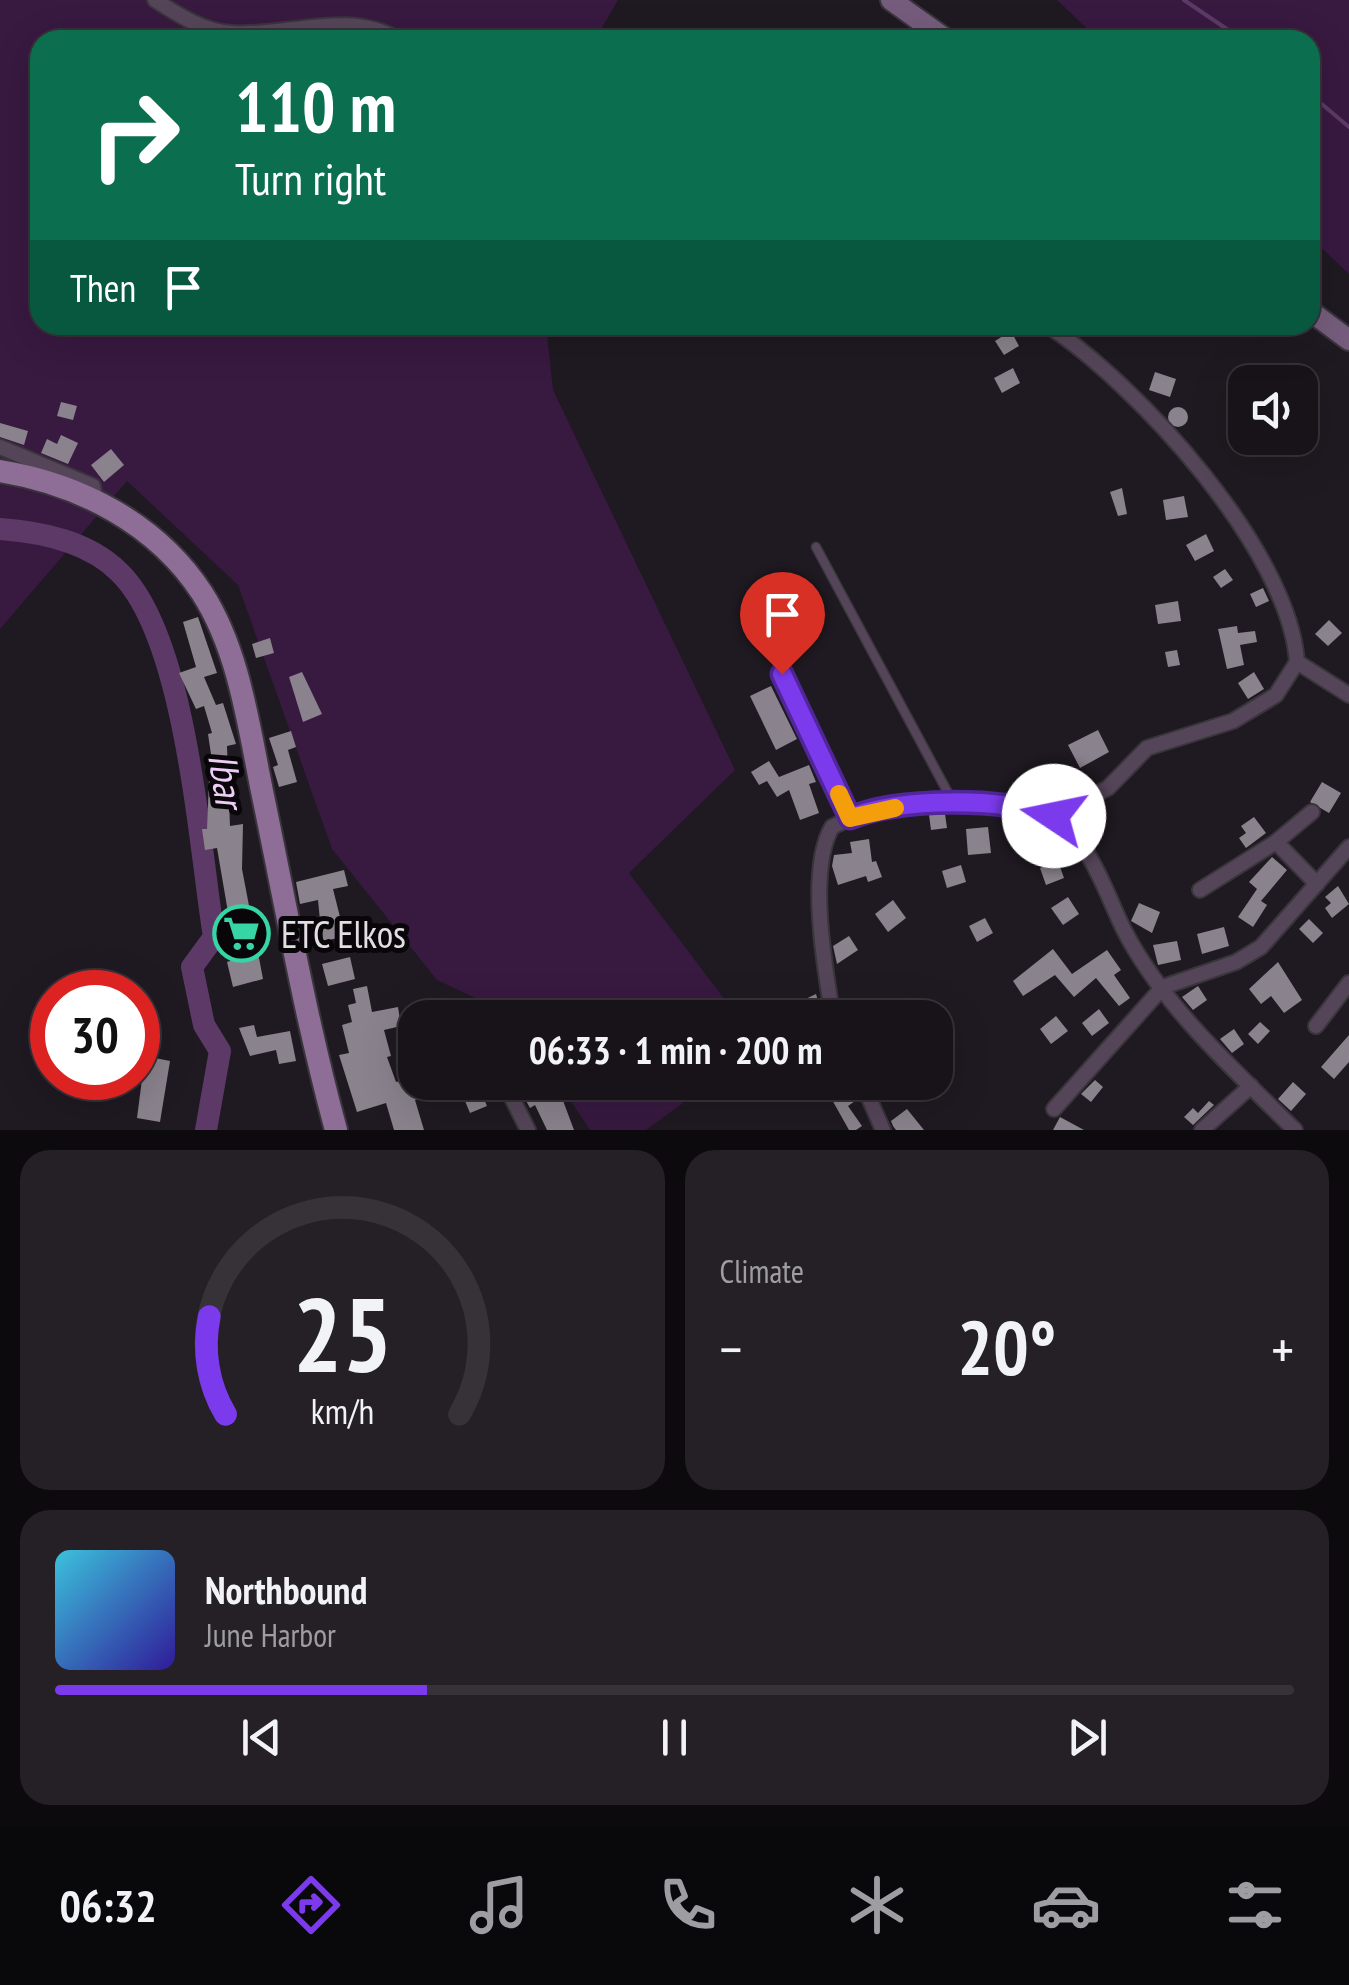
<!DOCTYPE html>
<html lang="en">
<head>
<meta charset="utf-8">
<style>
	:root { --surface:#171319; --page:#242026; --text:#f1f3f6; --muted:#9e9ea2; --line:#363238; --accent:#7c3aed }
	body { margin:0; font-family:"PT Sans Narrow",sans-serif; background:var(--page); color:var(--text); height:100vh; display:flex; flex-direction:column; font-size:38px; white-space:nowrap }
	* { box-sizing:border-box; margin:0 }
	p { font-size:32px; color:var(--muted) }
	.icon { flex:none; width:55px; height:55px; fill:none; stroke:currentColor; stroke-width:2; stroke-linecap:round; stroke-linejoin:round }
	.map { position:relative; height:1130px; overflow:hidden }
	.drawer { display:flex; flex-direction:column; gap:20px; padding:20px; background:#0d0a0e; flex:1 }
	.drawer>* { flex:none }
	.guide { position:absolute; left:30px; top:30px; width:1290px; height:305px; border-radius:30px; box-shadow:0 10px 40px #0002,0 0 0 2px var(--line); background:#0b6e4f; color:#fff; overflow:hidden }
	.tools { position:absolute; left:1228px; top:365px; display:grid; gap:20px }
	.tools a { display:grid; place-items:center; width:90px; height:90px; border-radius:20px; background:var(--surface); box-shadow:0 10px 40px #0002,0 0 0 2px var(--line); font-size:50px }
	.speed { position:absolute; left:30px; top:970px; display:flex; gap:20px; font-size:50px; font-weight:700; text-align:center }
	.speed>* { display:grid; place-content:center; width:130px; height:130px; border-radius:50%; background:var(--surface); box-shadow:0 10px 40px #0002,0 0 0 2px var(--line); line-height:1 }
	.speed .limit { border:15px solid #d22; background:#fff; color:#111 }
	.pin { position:absolute; display:grid; place-items:center; width:85px; height:85px; color:#fff; margin:-102px -42px; border-radius:50% 50% 50% 0; rotate:-45deg; box-shadow:0 0 10px #0007 }
	.pin .icon { rotate:45deg }
	.me { position:absolute; width:110px; margin:-55px; rotate:281deg; stroke-linejoin:round; filter:drop-shadow(0 0 8px #0008) }
	.turn { display:flex; align-items:center; gap:35px; height:210px; padding:0 40px; font-size:45px }
	.turn .icon { width:130px; height:130px; stroke-width:2.5 }
	.turn b { display:block; font-size:70px; line-height:85px }
	.then { display:flex; align-items:center; height:95px; padding:0 40px; background:#0003; gap:20px; font-size:38px }
	.big { font-size:75px; font-weight:800; line-height:1.1 }
	.drawer .tile { flex:1; display:flex; flex-direction:column; justify-content:center; gap:15px; min-width:0; padding:0 35px; border-radius:30px; background:var(--page) }
	.drawer .dial { align-items:center; gap:0 }
	.dial svg { height:260px; overflow:visible; fill:none; stroke:var(--line); stroke-width:7; stroke-linecap:round; text-anchor:middle }
	.dial text { fill:var(--text); stroke:none }
	.song { display:flex; align-items:center; gap:30px }
	.cover { width:120px; height:120px; border-radius:15px; background:linear-gradient(135deg,hsl(190 70% 55%),hsl(250 70% 35%)) }
	.played { height:10px; border-radius:5px; background:linear-gradient(90deg,var(--accent) 30%,var(--line) 30%) }
	.keys { display:flex; justify-content:space-around; direction:ltr }
	.heat { display:flex; justify-content:space-between; align-items:center; font-size:55px; direction:ltr }
	.drawer .tiles { flex:1; display:grid; gap:20px; grid-template-columns:1fr 1fr }
	.tile:last-child { grid-column:span 2 }
	.trip { position:absolute; left:398px; top:1000px; width:555px; height:100px; border-radius:30px; background:var(--surface); box-shadow:0 10px 40px #0002,0 0 0 2px var(--line); font-weight:800; line-height:100px; text-align:center }
	.tab-bar { display:flex; height:160px; justify-content:space-around; align-items:center; background:#09080a; color:var(--muted) }
	.tab-bar .icon { width:70px; height:70px }
	.tab-bar .active { color:var(--accent) }
	.tab-bar b { font-size:45px; color:var(--text) }
	.map>svg:first-child { display:block }
</style>
</head>
<body>
<div class="map">
<svg width="1349" height="1130" viewBox="0 0 1349 1130">
	<rect width="100%" height="100%" fill="#1f1921"/>
	<g fill="#381940">
		<polygon points="0,0 618,0 595,40 40,40 40,325 546,325 553,390 735,770 629,873 738,1017 516,1017 437,980 332,849 238,585 127,481 0,629"/>
		<polygon points="1057,0 1349,0 1349,274 1310,237 1310,40 1099,40"/>
		<polygon points="559,1083 710,1083 646,1130 590,1130"/>
	</g>
	<g fill="none" stroke-linecap="round" stroke-linejoin="round">
		<g stroke="#5d3967" stroke-width="4">
			<polyline points="1184,0 1243,40"/>
			<polyline points="1310,94 1349,127"/>
		</g>
		<path stroke="#5d3967" stroke-width="22" d="M0,529C41,532 88,541 119,572C186,636 199,844 214,937L192,967L204,1025L220,1051L206,1130"/>
	</g>
	<g fill="#8a828c">
		<polygon points="519,31 549,32 549,40 517,40"/>
		<polygon points="1011,331 1019,346 1004,355 995,341"/>
		<polygon points="1013,368 1020,383 1002,393 994,378"/>
		<polygon points="1155,372 1176,379 1170,397 1149,390"/>
		<polygon points="61,402 77,406 73,420 57,416"/>
		<circle cx="1178" cy="417" r="10"/>
		<polygon points="0,423 28,431 24,445 0,437"/>
		<polygon points="61,435 78,443 68,464 41,453 47,439 57,444"/>
		<polygon points="111,449 124,465 104,482 91,465"/>
		<polygon points="1122,488 1127,514 1118,516 1110,492"/>
		<polygon points="1184,496 1188,517 1166,520 1163,500"/>
		<polygon points="1206,534 1214,551 1195,561 1186,545"/>
		<polygon points="1225,569 1233,580 1221,588 1213,577"/>
		<polygon points="1263,588 1269,601 1256,607 1250,594"/>
		<polygon points="1178,601 1181,621 1158,624 1155,605"/>
		<polygon points="198,617 217,673 204,677 216,705 223,703 236,744 227,746 230,826 243,824 242,869 263,979 233,987 227,962 236,959 217,848 205,850 202,829 207,829 209,781 215,781 208,734 212,733 204,706 196,709 179,673 196,667 183,622"/>
		<polygon points="1329,620 1342,633 1328,646 1315,634"/>
		<polygon points="1237,626 1238,633 1255,631 1257,642 1240,645 1244,665 1227,669 1218,629"/>
		<polygon points="270,638 274,653 256,658 252,644"/>
		<polygon points="1177,650 1180,665 1168,667 1165,652"/>
		<polygon points="302,672 322,714 303,722 289,677"/>
		<polygon points="1254,672 1264,689 1248,699 1238,683"/>
		<polygon points="771,686 797,739 776,750 750,696"/>
		<polygon points="1098,730 1109,752 1080,768 1068,745"/>
		<polygon points="291,731 296,747 288,750 297,782 279,787 273,767 278,765 269,738"/>
		<polygon points="769,761 779,777 809,765 816,782 809,784 819,813 800,820 789,790 777,797 767,781 759,785 751,772"/>
		<polygon points="1322,782 1341,793 1329,813 1310,802"/>
		<polygon points="945,814 947,828 931,830 929,815"/>
		<polygon points="1254,817 1266,833 1246,848 1239,838 1246,833 1241,826"/>
		<polygon points="988,827 991,853 968,855 966,829"/>
		<polygon points="869,839 872,862 876,861 882,877 868,882 866,876 838,885 832,866 834,855 852,853 850,842"/>
		<polygon points="1272,857 1287,870 1261,901 1267,905 1253,927 1238,917 1257,889 1249,882"/>
		<polygon points="1058,861 1064,878 1046,885 1040,868"/>
		<polygon points="961,865 966,882 947,888 942,871"/>
		<polygon points="344,870 348,886 333,889 345,937 322,941 318,900 300,904 296,882"/>
		<polygon points="1338,886 1349,904 1332,918 1325,908 1331,903 1325,897"/>
		<polygon points="1068,897 1079,914 1063,925 1051,908"/>
		<polygon points="893,900 906,918 888,932 875,914"/>
		<polygon points="1139,903 1160,912 1152,933 1131,921"/>
		<polygon points="985,918 993,933 977,942 969,926"/>
		<polygon points="1309,919 1323,933 1313,943 1299,929"/>
		<polygon points="1224,927 1229,946 1202,954 1197,934"/>
		<polygon points="849,936 858,950 837,964 833,946"/>
		<polygon points="1177,941 1181,960 1158,965 1153,945"/>
		<polygon points="1053,949 1072,974 1107,950 1121,970 1114,975 1130,998 1119,1006 1096,978 1074,997 1055,975 1023,996 1013,981"/>
		<polygon points="350,957 355,979 328,986 322,964"/>
		<polygon points="1278,962 1302,1000 1284,1013 1271,996 1261,1004 1249,989"/>
		<polygon points="367,986 372,1012 398,1007 401,1026 384,1030 391,1056 387,1057 396,1082 415,1077 419,1082 423,1098 415,1100 424,1130 394,1130 386,1103 357,1112 339,1055 349,1053 342,1025 352,1022 348,1005 356,1003 353,989"/>
		<polygon points="1198,986 1207,1000 1193,1010 1182,997"/>
		<polygon points="816,994 822,1015 804,1018 797,1003"/>
		<polygon points="1099,1009 1109,1023 1092,1036 1082,1023"/>
		<polygon points="1056,1016 1068,1031 1051,1044 1040,1029"/>
		<polygon points="1260,1022 1270,1031 1258,1044 1248,1034"/>
		<polygon points="254,1025 257,1037 290,1031 296,1061 279,1064 276,1050 250,1056 239,1028"/>
		<polygon points="1234,1029 1244,1044 1232,1053 1220,1039"/>
		<polygon points="1349,1035 1349,1062 1334,1079 1321,1067"/>
		<polygon points="145,1056 170,1061 160,1122 137,1118"/>
		<polygon points="1095,1080 1103,1087 1091,1102 1081,1094"/>
		<polygon points="528,1082 548,1082 558,1101 562,1098 574,1130 547,1130 535,1105 530,1108 519,1088"/>
		<polygon points="1293,1082 1306,1094 1291,1111 1278,1099"/>
		<polygon points="849,1085 858,1099 848,1106 862,1126 856,1130 849,1130 831,1098"/>
		<polygon points="482,1094 487,1106 470,1113 465,1101"/>
		<polygon points="1209,1101 1214,1105 1193,1125 1184,1117 1193,1108 1198,1113"/>
		<polygon points="907,1109 924,1130 896,1130 893,1126 891,1121"/>
		<polygon points="1060,1117 1084,1130 1053,1130"/>
	</g>
	<g fill="none" stroke-linecap="round" stroke-linejoin="round">
		<defs>
			<polyline id="lane" points="816,547 954,804"/>
			<g id="street">
				<path d="M155,0C180,16 203,31 232,33C288,37 348,9 399,40"/>
				<path d="M1047,325C1138,385 1289,550 1297,662L1349,695"/>
				<polyline points="0,447 93,486 96,501"/>
				<polyline points="782,675 850,818"/>
				<polyline points="1054,816 1108,788 1147,748 1233,721 1276,695 1297,662"/>
				<polyline points="1276,842 1317,884"/>
				<polyline points="1200,890 1276,842 1312,812"/>
				<path d="M833,1018C825,969 807,870 832,827C894,795 975,801 1042,812C1088,830 1104,890 1124,930C1163,1006 1235,1071 1295,1130"/>
				<polyline points="1316,1026 1349,983"/>
				<polyline points="504,1082 528,1130"/>
				<polyline points="862,1082 883,1130"/>
				<polyline points="1054,1109 1163,987 1236,962 1261,947 1349,847"/>
				<polyline points="1202,1130 1251,1086"/>
			</g>
			<g id="secondary">
				<polyline points="891,0 947,40"/>
				<polyline points="1310,311 1349,340"/>
			</g>
			<path id="primary" d="M0,471C80,484 157,524 202,593C240,652 249,729 263,796C286,907 306,1020 336,1130"/>
		</defs>
		<use href="#lane" stroke="#3a353c" stroke-width="11"/>
		<use href="#street" stroke="#3a353c" stroke-width="18"/>
		<use href="#secondary" stroke="#3a353c" stroke-width="24"/>
		<use href="#primary" stroke="#3a353c" stroke-width="26"/>
		<use href="#lane" stroke="#554559" stroke-width="8"/>
		<use href="#street" stroke="#554559" stroke-width="14"/>
		<use href="#secondary" stroke="#755c7c" stroke-width="20"/>
		<use href="#primary" stroke="#8e6d97" stroke-width="22"/>
	</g>
	<g fill="none" stroke-linecap="round" stroke-linejoin="round">
		<defs>
			<path id="route" d="M782,674L850,818C897,797 1006,798 1054,816"/>
		</defs>
		<use href="#route" stroke="#51269a" stroke-width="25"/>
		<use href="#route" stroke="#7c3aed" stroke-width="18"/>
		<polyline stroke="#f59e0b" stroke-width="18" points="839,794 850,818 895,808"/>
	</g>
	<defs>
		<symbol id="supermarket-ring" viewBox="-11 -11 22 22"><circle r="9.5" fill="#080608" stroke="#37d4a6" stroke-width="1.5"/><path d="M-6-5.5h2.5l.6 2H6L4.5 2H-2.5L-4.4-4H-6ZM-1.5 3.2a1.3 1.3 0 1 0 .1 0ZM3 3.2a1.3 1.3 0 1 0 .1 0Z" fill="#37d4a6"/></symbol>
	</defs>
	<g fill-rule="evenodd">
		<use href="#supermarket-ring" x="210" y="902" width="63" height="63"/>
	</g>
	<g text-anchor="middle" dominant-baseline="central" stroke-width="10" stroke-linejoin="round" paint-order="stroke">
		<g font-size="38" fill="#e2dee4" stroke="#080608" text-anchor="start">
			<text x="281" y="933">ETC Elkos</text>
		</g>
		<g font-size="40" font-style="italic" fill="#eeccf8" stroke="#080608">
			<text transform="translate(227 780) rotate(81)">Ibar</text>
		</g>
	</g>
</svg>
<div class="tools">
<a><svg class="icon" aria-label="sound" viewBox="0 0 24 24"><path d="M4 9h4l5-4v14l-5-4H4zM17 9q2 3 0 6"/></svg></a>
</div>
<div class="speed"><div class="limit">30</div></div>
<div class="pin" style="left:782px;top:674px;background:#d93025"><svg class="icon" aria-label="arrive" viewBox="0 0 24 24"><path d="M6 21V4h12l-3 4 3 4H6"/></svg></div>
<svg class="me" style="left:1054px;top:816px" viewBox="-20 -20 40 40"><circle r="19" fill="#fff"/><path d="M0-13L10 11 0 6-10 11z" fill="#7c3aed"/></svg>
<div class="trip">06:33 · 1 min · 200 m</div>
<div class="guide">
<div class="turn"><svg class="icon" aria-label="right" viewBox="0 0 24 24"><path d="M7 20v-9h11M14 6l5 5-5 5"/></svg><div><b>110 m</b>Turn right</div></div>
<div class="then">Then<svg class="icon" aria-label="arrive" viewBox="0 0 24 24"><path d="M6 21V4h12l-3 4 3 4H6"/></svg></div>
</div>
</div>
<section class="drawer">
<div class="tiles">
<div class="tile dial"><svg viewBox="0 0 100 80">
<path d="M14 69A42 42 0 1 1 86 69"/>
<path d="M14 69A42 42 0 0 1 9 39" stroke="#7c3aed"/>
<text x="50" y="56" font-size="32" font-weight="700">25</text>
<text x="50" y="72" font-size="11">km/h</text>
</svg></div>
<div class="tile"><p>Climate</p>
<div class="heat"><a>−</a><b class="big">20°</b><a>+</a></div>
</div>
<div class="tile">
<div class="song"><i class="cover"></i><div><b>Northbound</b><p>June Harbor</p></div></div>
<div class="played"></div>
<div class="keys"><svg class="icon" aria-label="previous" viewBox="0 0 24 24"><path d="M18 5L8 12l10 7zM5 5v14"/></svg><svg class="icon" aria-label="pause" viewBox="0 0 24 24"><path d="M8 5v14M16 5v14"/></svg><svg class="icon" aria-label="next" viewBox="0 0 24 24"><path d="M6 5l10 7-10 7zM19 5v14"/></svg></div>
</div>
</div>
</section>
<nav class="tab-bar">
<b>06:32</b>
<svg class="icon active" aria-label="directions" viewBox="0 0 24 24"><path d="M12 3l9 9-9 9-9-9zM9 14v-3h6M13 9l2 2-2 2"/></svg>
<svg class="icon" aria-label="music" viewBox="0 0 24 24"><path d="M9 18V5l10-2v13"/><circle cx="6" cy="18" r="3"/><circle cx="16" cy="16" r="3"/></svg>
<svg class="icon" aria-label="phone" viewBox="0 0 24 24"><path d="M5 4h4l2 5-3 2q2 4 5 5l2-3 5 2v4C11 20 4 13 5 4z"/></svg>
<svg class="icon" aria-label="climate" viewBox="0 0 24 24"><path d="M12 3v18M4 7l16 10M4 17L20 7"/></svg>
<svg class="icon" aria-label="car" viewBox="0 0 24 24"><path d="M5 17H2v-5l4-1 3-4h7l3 4 3 1v5h-3M9 17h6M6 11h13"/><circle cx="7" cy="17" r="2"/><circle cx="17" cy="17" r="2"/></svg>
<svg class="icon" aria-label="filters" viewBox="0 0 24 24"><path d="M4 7h16M4 17h16"/><circle cx="9" cy="7" r="2"/><circle cx="15" cy="17" r="2"/></svg>
</nav>
</body>
</html>
